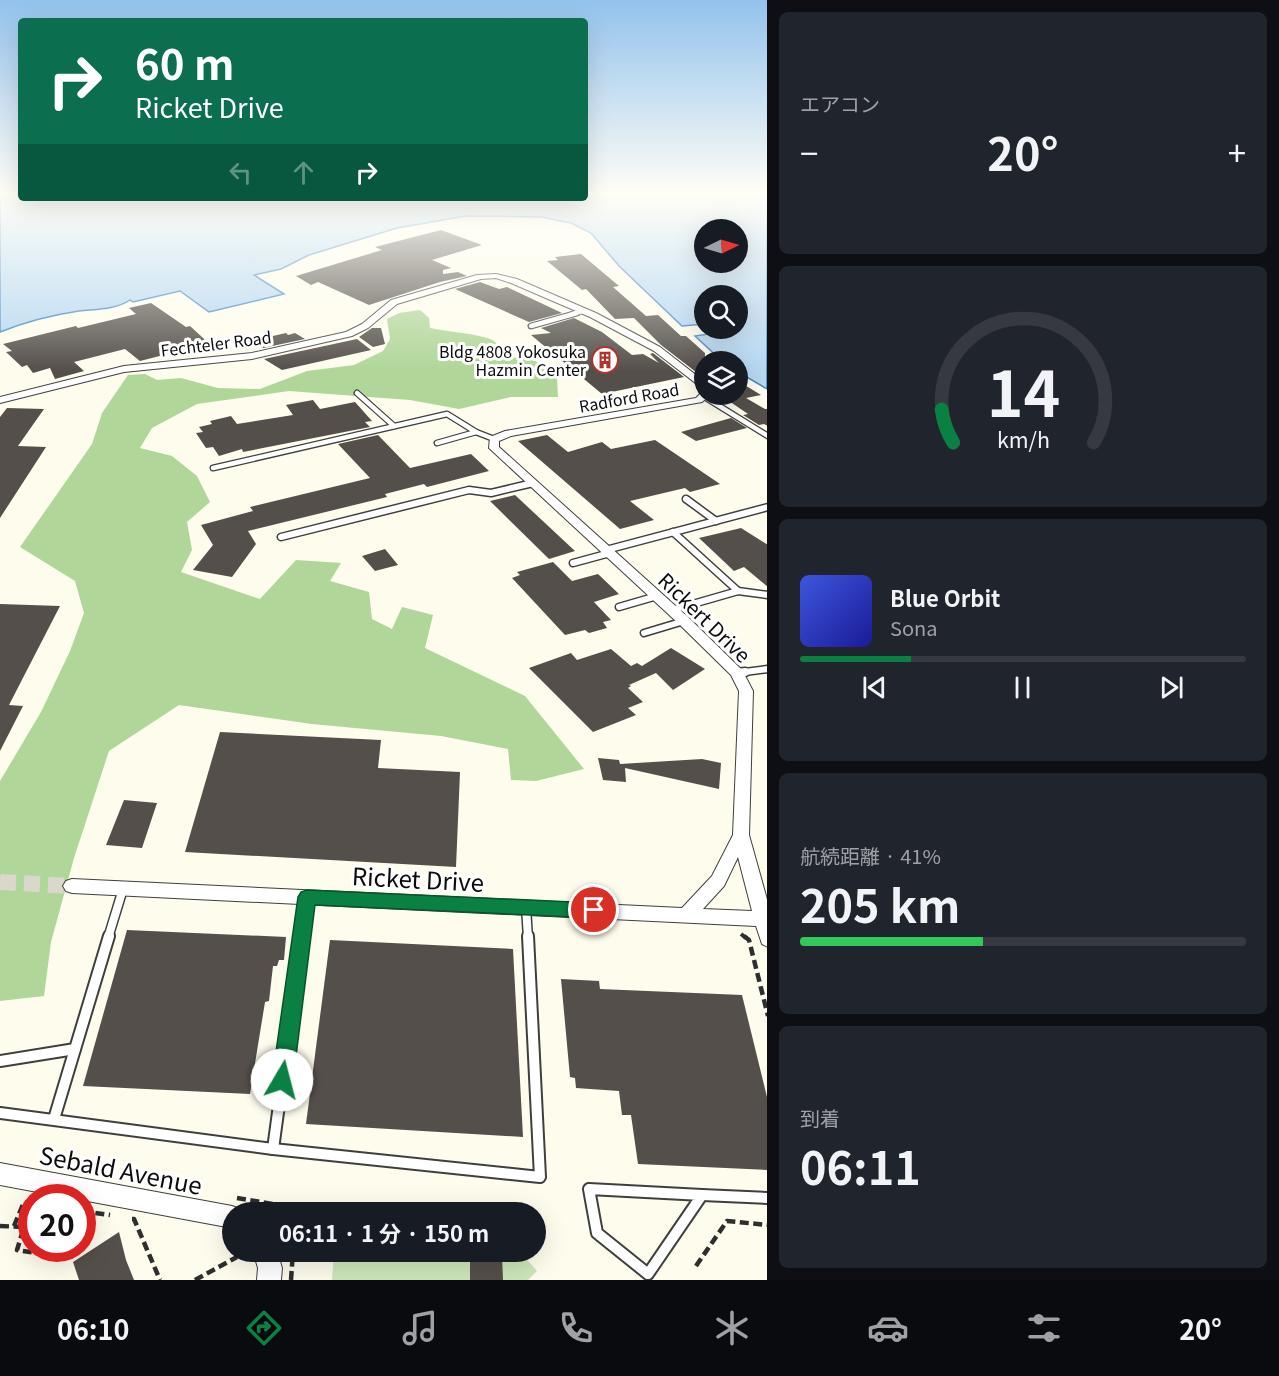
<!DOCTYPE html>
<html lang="ja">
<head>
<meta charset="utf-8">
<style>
	:root { --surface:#171b24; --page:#20242c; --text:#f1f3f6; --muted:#9ea1a6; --line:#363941; --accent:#0b8043 }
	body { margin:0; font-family:Georgia,"Noto Sans JP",serif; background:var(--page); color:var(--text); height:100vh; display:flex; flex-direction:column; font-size:22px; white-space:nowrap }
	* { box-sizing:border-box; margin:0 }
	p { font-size:20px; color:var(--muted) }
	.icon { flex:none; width:33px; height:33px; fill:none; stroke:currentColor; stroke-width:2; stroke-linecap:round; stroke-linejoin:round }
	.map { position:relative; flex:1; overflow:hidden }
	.details { display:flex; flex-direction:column; gap:12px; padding:12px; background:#0d0f14; width:512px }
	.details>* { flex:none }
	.top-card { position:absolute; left:18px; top:18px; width:570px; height:183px; border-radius:6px; box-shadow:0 6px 24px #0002; background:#0b6e4f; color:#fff; overflow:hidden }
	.needle { width:39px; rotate:85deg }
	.tools { position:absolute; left:694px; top:219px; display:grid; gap:12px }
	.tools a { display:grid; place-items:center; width:54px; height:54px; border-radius:50%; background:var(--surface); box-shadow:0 6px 24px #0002; font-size:30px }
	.speed { position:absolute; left:18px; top:1184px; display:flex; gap:12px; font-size:30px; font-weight:700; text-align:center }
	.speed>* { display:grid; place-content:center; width:78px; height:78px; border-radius:50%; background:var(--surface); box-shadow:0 6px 24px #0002; line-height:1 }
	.speed .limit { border:9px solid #d22; background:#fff; color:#111 }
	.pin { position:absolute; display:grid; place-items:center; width:51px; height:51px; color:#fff; margin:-26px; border:3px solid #fff; border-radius:50%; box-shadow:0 2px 6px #0007 }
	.me { position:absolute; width:66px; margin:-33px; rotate:8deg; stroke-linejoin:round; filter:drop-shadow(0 0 4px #0008) }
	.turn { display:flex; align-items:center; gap:21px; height:126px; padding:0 18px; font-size:27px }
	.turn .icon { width:78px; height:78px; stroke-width:2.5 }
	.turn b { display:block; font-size:42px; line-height:51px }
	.lanes { display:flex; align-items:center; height:57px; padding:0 18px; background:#0003; justify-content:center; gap:30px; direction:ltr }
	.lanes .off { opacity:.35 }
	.big { font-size:45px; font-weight:700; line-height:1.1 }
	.details .widget { flex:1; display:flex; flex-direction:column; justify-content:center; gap:9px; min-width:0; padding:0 21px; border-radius:9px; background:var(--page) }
	.details .dial { align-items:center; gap:0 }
	.dial svg { height:156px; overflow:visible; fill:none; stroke:var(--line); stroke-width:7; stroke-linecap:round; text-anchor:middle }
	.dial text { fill:var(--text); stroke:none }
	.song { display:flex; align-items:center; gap:18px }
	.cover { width:72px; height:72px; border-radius:9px; background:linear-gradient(135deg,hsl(230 70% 55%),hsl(240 70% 35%)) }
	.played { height:6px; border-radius:3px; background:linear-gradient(90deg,var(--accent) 25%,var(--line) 25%) }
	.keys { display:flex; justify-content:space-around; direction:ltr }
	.heat { display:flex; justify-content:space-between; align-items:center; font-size:33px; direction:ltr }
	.charge { height:9px; border-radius:4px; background:linear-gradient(90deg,#34c759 41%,var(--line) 0) }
	.trip { position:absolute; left:222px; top:1202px; width:324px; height:60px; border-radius:30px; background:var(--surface); box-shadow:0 6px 24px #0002; font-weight:700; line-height:60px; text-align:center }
	.tab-bar { display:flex; height:96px; justify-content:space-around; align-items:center; background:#090b0e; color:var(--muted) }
	.tab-bar .icon { width:42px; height:42px }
	.tab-bar .on { color:var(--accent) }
	.tab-bar b { font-size:27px; color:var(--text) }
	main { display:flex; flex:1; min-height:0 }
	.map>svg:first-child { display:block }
</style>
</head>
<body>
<main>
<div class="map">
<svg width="768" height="1280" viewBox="0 0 768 1280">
	<rect width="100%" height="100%" fill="#fefced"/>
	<g fill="#cde6b9">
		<polygon points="336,1206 449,1212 335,1212"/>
		<polygon points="334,1251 519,1251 537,1271 528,1280 332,1280"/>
	</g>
	<path fill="#b0d699" d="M420,310L429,318L430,328C443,331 490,335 495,342C500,346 502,352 507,357L533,359L557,378L558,397H511L459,409L410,400L289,391L197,404L152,428L140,448L172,456L197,476L210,502L187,522L192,550L181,572L260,599L296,560L341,563L330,581L369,592L372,619L392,629L402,607L433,615L425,648L525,696L584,769L536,781L511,780L508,749L441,736L312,724L179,705L109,751L74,858L51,942L44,996L0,1001V781L41,712L70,651L84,613L75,581L20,547L92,444L102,413L128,375L145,374L157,380L181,378L218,388L260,389L307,371L354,365L383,351L390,339L387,319L399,313Z"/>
	<path fill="#b5d7f2" stroke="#4186c4" stroke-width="1.5" fill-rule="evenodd" d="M0,193H21V198H585V193H767V389L738,372V362L722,361L695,336L715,333L710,329L738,328V296H705V324L682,326L619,266L591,233L571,223L541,217L466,216L397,228L309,255L281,269L254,275L284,294L209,312L180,291L133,302L130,300C115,310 96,309 79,311C52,315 25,322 0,332ZM705,230H738V262H705Z"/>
	<g fill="#544f4a">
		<polygon points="441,230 482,245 432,260 451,268 443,270 443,274 458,272 467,276 440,282 369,305 318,282 311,285 296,276 382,250 375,247"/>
		<polygon points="581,254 619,286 613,287 646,316 658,315 681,336 686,336 705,353 705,379 661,345 634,318 615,319 586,289 582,290 547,261 558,260 555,257"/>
		<polygon points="480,282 499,289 507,287 562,313 529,322 455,289"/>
		<polygon points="151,303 186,327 190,326 214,348 193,353 187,349 140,361 125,349 74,362 84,371 55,379 50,368 33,373 27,365 22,367 6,352 12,351 3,344 76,326 78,328 136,314 129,308"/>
		<polygon points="574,318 602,332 632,355 643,354 659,363 650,354 653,353 684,377 602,394 531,335 551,333 541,328"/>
		<polygon points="372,328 381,328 385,344 373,347 359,337"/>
		<polygon points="286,333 288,335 295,333 305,339 263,348 255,340"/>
		<polygon points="357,339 371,350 282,370 264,359"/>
		<polygon points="738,381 761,395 746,398 765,409 768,409 768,426 764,424 759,425 743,415 748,414 726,399 729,394 738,394"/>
		<polygon points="313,400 320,409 355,402 372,421 365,422 370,427 243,452 242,449 219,456 213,447 206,448 196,433 203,432 199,427 212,424 210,421 231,416 237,424 293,415 286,405"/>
		<polygon points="7,408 44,409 18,446 46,447 0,518 0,417"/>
		<polygon points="731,418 747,428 696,441 681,432"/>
		<polygon points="378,435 410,468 471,454 489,471 427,487 424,484 385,494 387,497 248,531 256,544 232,577 193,570 213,545 201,525 253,511 250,507 370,478 338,444"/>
		<polygon points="547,435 568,452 602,442 611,449 655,440 720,484 690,492 685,488 630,501 654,520 620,529 518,441"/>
		<polygon points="515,495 575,551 549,559 490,501"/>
		<polygon points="741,528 768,545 768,587 744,567 734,571 699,538"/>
		<polygon points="385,549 398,565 375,571 362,556"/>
		<polygon points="553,562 572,581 598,574 619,594 594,602 611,620 603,622 607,628 589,633 585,630 565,635 512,578 520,575 517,572"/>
		<polygon points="0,604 60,606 9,705 23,706 0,751"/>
		<polygon points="671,648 705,669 673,690 656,673 629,685 631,686 628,688 643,702 628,708 636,715 593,732 529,668 571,653 577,660 611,649 631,666 637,663 642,666"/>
		<polygon points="220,732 381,740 378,768 460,772 456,867 185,852"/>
		<polygon points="598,758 619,760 620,764 702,759 721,763 719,789 625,768 626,782 603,780"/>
		<polygon points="124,800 157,803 142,848 106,845"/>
		<polygon points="127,930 286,937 284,960 279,960 277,966 273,966 269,1001 265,1002 250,1094 83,1086"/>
		<polygon points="330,940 513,949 523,1137 306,1124"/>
		<polygon points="561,979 599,981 600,989 742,995 768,1101 768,1170 638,1164 631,1115 622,1115 619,1091 576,1088 575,1078 570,1077"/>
		<polygon points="119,1232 126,1260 134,1280 79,1280 73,1262"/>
		<polygon points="470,1254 502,1256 503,1280 470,1280"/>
	</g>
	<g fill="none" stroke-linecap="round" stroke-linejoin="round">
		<polyline stroke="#dad8cb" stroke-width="16" stroke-dasharray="16 8" stroke-linecap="butt" points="0,882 72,886"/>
		<defs>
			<polyline id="lane-far4" points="572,314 583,311"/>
			<g id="lane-far3">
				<polyline points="531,326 577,313"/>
				<polyline points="357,393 394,426"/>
				<polyline points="703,396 768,436"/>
				<polyline points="437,443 476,432"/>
				<polyline points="213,468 447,414 476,432 494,439"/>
			</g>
			<g id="lane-far2">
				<polyline points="686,499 716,521"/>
				<polyline points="673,532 738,591"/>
				<polyline points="281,537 469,490 491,493 533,483"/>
				<polyline points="606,550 768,507"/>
				<polyline points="573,563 610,553"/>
				<polyline points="619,607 657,596"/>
				<polyline points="672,610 738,591 768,595"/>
				<polyline points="644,633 684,621"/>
				<polyline points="737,673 768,669"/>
			</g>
			<g id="lane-far1">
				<polyline points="737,673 745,672"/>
				<polyline points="526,907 528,938"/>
				<polyline points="108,938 123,889"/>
				<polyline points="302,938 307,897"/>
			</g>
			<g id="lane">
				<polyline points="0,1061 75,1049"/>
				<polyline points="0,1113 273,1149 540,1177 528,936"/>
				<polyline points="54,1119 109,936"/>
				<polyline points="273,1149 302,936"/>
				<polygon points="589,1189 702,1195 648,1274 597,1233"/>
				<polyline points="702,1195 768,1198"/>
			</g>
			<g id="street">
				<path d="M496,274L517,279L596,313L660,347L705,382V394L710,395L702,402L511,436L499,441V447L689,618L742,670L753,691L749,835L768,903V947L762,944L756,926L72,893L66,891L63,886L66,881L72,879L682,908L712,876L733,835L739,691L731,675L679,624L489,448L490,437L505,431L696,398L700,394L698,385L654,351L590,317L511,283L496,278L481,279L397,304L368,328L352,336L252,359L124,372L0,403V397L124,366L252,353L346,332L362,324L391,300L477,275ZM738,857L752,911L703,909L724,886Z"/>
				<polygon points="0,1163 232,1206 240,1209 241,1212 232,1212 232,1228 82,1200 82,1197 64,1197 0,1185"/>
				<polygon points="253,1251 277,1251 282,1268 281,1280 257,1280 258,1268"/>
			</g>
		</defs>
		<use href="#lane-far4" stroke="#3f3f3f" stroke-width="5"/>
		<use href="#lane-far3" stroke="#3f3f3f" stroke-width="7"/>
		<use href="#lane-far2" stroke="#3f3f3f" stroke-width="9"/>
		<use href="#lane-far1" stroke="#3f3f3f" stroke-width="11"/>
		<use href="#lane" stroke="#3f3f3f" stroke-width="14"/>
		<use href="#street" stroke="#3f3f3f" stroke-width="2"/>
		<polyline stroke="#2e2e2e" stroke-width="4" stroke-dasharray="7 4" stroke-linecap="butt" points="741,934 746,938"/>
		<g stroke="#2e2e2e" stroke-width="4.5" stroke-dasharray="9 4.5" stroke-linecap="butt">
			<polyline points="744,936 749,940 768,1016"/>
			<polyline points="237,1198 296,1208 296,1212"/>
			<polyline points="82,1211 110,1215"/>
			<polyline points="132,1219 134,1219 160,1280"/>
			<polyline points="0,1226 24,1227 17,1250 56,1256 60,1248"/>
			<polyline points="14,1226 24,1202 32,1203"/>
			<polyline points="696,1266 727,1221 768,1225"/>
			<polyline points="195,1280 237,1257"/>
			<polyline points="291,1280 293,1251"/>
		</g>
		<use href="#lane-far4" stroke="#fff" stroke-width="4"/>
		<use href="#lane-far3" stroke="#fff" stroke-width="4.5"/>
		<use href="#lane-far2" stroke="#fff" stroke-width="6"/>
		<use href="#lane-far1" stroke="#fff" stroke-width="8"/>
		<use href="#lane" stroke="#fff" stroke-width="10"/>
		<use href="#street" fill="#fff" fill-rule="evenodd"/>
	</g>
	<linearGradient id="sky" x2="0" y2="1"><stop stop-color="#93c2ec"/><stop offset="0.52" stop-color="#fffef7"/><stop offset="1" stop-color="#fffef7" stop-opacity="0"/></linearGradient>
	<rect width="768" height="372" fill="url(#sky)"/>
	<polygon fill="#0b8043" stroke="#07532c" stroke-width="1.5" points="307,890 594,903 601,905 603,910 601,916 594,918 315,905 293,1080 289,1087 282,1090 275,1087 272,1080 298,897 301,892"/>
	<defs>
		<symbol id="building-ring" viewBox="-11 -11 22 22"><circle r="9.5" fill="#fff" stroke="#b3312e" stroke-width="1.5"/><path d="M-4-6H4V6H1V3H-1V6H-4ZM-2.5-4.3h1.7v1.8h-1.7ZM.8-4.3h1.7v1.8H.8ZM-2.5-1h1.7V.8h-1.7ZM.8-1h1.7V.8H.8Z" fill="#b3312e"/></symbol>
	</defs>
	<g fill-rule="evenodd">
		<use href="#building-ring" x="590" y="345" width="30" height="30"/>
	</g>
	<g text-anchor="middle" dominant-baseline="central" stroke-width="6" stroke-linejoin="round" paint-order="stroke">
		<g font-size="16" fill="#0c0c0c" stroke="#fff">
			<text transform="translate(216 343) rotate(-7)">Fechteler Road</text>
			<text transform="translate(629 397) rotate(-10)">Radford Road</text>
		</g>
		<g font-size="16" fill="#0c0c0c" stroke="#fff" text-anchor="end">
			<text x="586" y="351">Bldg 4808 Yokosuka<tspan x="586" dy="18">Hazmin Center</tspan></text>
		</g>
		<g font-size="20" fill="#0c0c0c" stroke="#fff">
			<text transform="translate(705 617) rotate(44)">Rickert Drive</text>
		</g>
		<g font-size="24" fill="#0c0c0c" stroke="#fff">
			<text transform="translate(418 878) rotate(3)">Ricket Drive</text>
			<text transform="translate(121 1169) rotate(11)">Sebald Avenue</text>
		</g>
	</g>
</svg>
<div class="tools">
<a><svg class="needle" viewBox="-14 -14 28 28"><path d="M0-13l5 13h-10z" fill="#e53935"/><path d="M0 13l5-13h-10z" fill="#9ea1a6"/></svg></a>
<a><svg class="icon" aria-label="search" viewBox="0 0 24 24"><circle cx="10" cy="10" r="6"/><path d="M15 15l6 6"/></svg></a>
<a><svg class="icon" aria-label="layers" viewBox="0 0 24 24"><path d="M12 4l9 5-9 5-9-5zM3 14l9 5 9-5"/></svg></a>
</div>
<div class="speed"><div class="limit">20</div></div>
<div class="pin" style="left:594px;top:910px;background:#d93025"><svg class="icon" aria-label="arrive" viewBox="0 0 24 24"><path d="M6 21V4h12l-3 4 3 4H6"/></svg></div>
<svg class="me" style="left:282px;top:1080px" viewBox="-20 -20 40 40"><circle r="19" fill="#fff"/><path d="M0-13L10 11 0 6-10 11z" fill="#0b8043"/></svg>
<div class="trip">06:11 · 1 分 · 150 m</div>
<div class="top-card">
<div class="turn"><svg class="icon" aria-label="right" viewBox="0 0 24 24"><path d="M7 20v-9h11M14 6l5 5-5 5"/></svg><div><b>60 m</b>Ricket Drive</div></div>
<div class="lanes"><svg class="icon off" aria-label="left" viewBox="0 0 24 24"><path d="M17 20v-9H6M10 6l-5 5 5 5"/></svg><svg class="icon off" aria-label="ahead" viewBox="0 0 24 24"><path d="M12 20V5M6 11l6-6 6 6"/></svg><svg class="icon" aria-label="right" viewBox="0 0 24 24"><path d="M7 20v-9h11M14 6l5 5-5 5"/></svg></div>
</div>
</div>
<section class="details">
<div class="widget"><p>エアコン</p>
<div class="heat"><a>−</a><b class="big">20°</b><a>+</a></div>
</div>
<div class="widget dial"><svg viewBox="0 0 100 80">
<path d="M14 69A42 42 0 1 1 86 69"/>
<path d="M14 69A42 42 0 0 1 8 52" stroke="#0b8043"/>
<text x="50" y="56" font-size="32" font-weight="700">14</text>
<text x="50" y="72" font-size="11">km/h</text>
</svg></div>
<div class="widget">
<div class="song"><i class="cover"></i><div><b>Blue Orbit</b><p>Sona</p></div></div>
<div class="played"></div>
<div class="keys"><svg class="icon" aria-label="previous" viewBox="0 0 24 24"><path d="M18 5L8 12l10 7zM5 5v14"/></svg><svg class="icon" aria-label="pause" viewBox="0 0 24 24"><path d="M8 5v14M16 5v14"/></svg><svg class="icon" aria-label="next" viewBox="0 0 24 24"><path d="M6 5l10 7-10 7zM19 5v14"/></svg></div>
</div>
<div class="widget"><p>航続距離 · 41%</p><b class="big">205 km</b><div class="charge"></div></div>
<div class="widget"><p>到着</p><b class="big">06:11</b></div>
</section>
</main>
<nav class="tab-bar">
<b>06:10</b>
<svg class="icon on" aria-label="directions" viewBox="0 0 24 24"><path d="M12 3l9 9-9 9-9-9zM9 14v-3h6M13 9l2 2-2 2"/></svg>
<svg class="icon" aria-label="music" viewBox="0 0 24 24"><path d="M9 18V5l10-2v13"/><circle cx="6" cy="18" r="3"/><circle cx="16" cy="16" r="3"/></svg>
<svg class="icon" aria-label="phone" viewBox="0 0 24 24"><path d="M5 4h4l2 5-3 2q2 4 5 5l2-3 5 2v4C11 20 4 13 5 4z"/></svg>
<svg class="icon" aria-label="climate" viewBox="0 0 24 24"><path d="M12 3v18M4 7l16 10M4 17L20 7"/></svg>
<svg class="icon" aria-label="car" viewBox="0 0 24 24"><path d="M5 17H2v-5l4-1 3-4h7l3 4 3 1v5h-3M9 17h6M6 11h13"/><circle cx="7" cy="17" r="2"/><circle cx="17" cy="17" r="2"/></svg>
<svg class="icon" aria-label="filters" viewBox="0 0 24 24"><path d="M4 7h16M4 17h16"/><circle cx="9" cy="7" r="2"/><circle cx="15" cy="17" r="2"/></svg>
<b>20°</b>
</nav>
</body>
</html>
